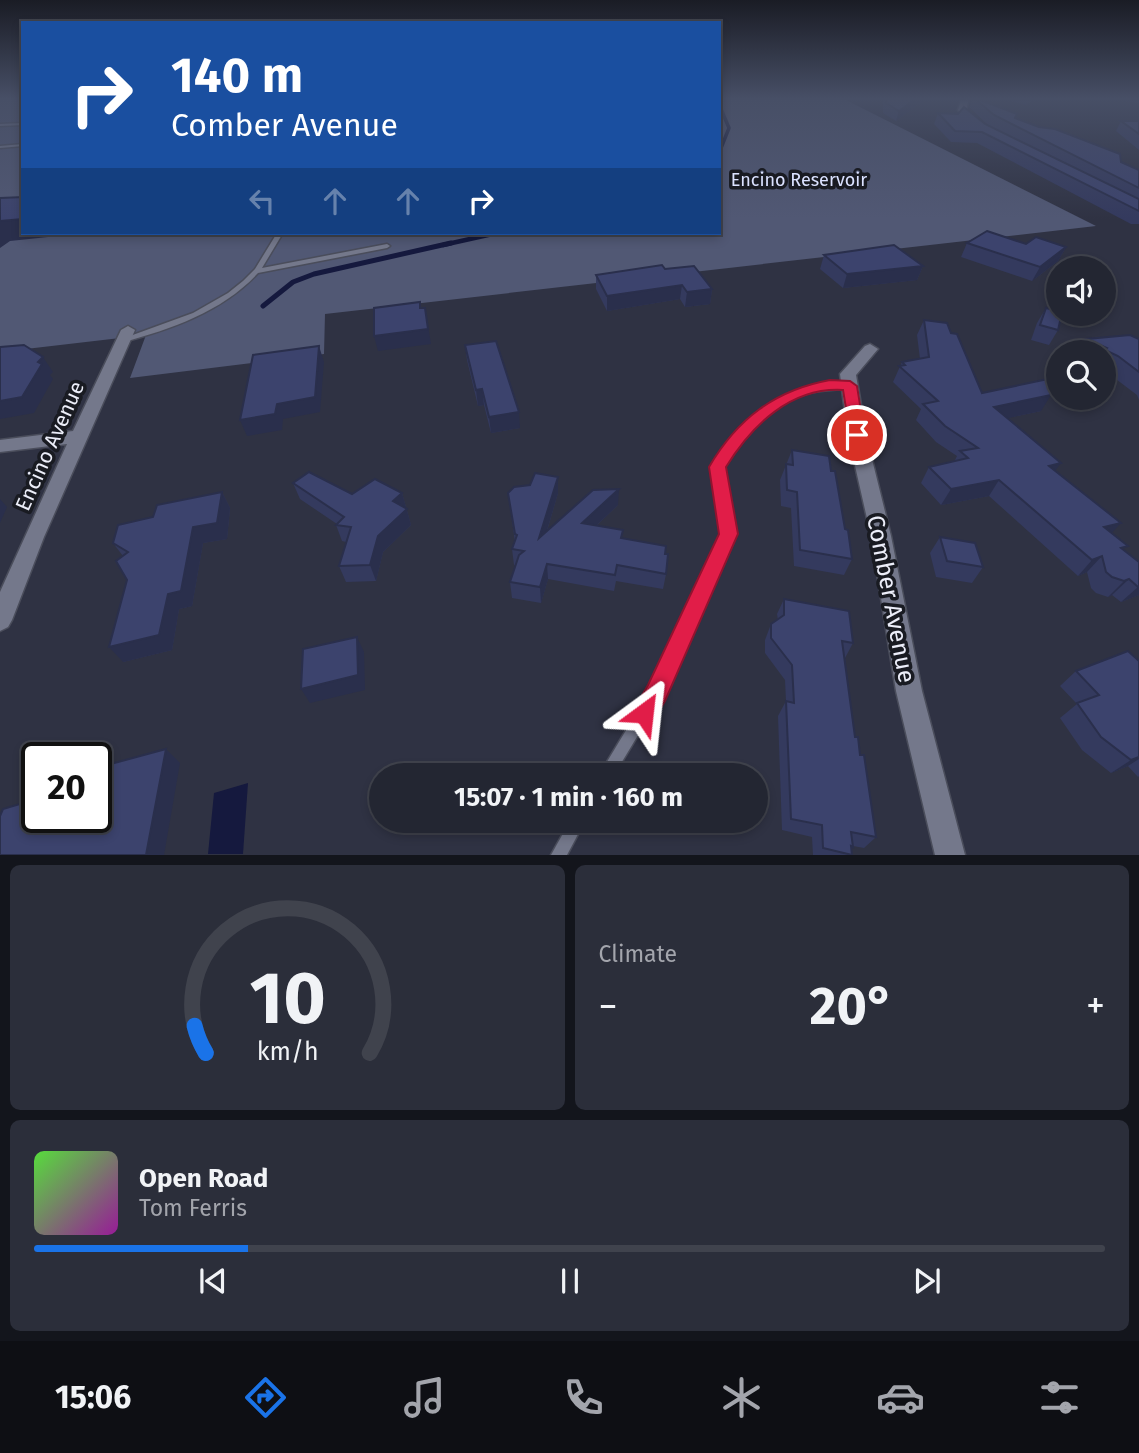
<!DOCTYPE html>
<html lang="en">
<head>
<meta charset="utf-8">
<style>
	:root { --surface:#232632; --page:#2b2e3a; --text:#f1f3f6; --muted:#a3a5ac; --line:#40434d; --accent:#1a73e8 }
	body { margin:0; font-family:"Fira Sans",sans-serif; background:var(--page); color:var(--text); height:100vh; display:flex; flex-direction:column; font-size:26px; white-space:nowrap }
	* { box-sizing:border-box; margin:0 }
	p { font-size:23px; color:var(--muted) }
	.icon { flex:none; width:38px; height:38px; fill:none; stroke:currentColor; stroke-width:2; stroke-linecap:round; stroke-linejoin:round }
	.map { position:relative; height:855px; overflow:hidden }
	.side { display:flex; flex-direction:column; gap:10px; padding:10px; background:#13151c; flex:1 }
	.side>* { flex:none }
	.banner { position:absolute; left:21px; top:21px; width:700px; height:214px; border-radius:0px; box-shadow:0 4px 10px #0003,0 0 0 2px var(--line); background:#1a4fa0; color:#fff; overflow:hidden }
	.tools { position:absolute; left:1046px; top:256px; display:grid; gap:14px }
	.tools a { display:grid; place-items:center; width:70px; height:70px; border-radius:50%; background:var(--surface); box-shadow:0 4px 10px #0003,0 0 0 2px var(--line); font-size:35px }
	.speed { position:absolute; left:21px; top:742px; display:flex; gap:14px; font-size:35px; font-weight:700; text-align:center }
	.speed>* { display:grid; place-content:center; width:91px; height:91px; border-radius:50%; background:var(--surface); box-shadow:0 4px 10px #0003,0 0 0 2px var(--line); line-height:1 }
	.speed .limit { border:4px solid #111; border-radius:10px; background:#fff; color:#111 }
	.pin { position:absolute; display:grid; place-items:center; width:60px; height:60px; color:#fff; margin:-30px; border:4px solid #fff; border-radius:50%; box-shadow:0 2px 7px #0007 }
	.me { position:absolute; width:77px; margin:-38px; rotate:30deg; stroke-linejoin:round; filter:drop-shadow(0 0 5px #0008) }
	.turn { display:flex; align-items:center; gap:24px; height:147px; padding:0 35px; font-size:32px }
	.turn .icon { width:91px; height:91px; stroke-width:2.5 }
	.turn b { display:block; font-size:49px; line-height:60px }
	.lanes { display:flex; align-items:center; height:66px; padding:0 35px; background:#0003; justify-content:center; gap:35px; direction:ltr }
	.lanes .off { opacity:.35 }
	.big { font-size:52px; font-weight:700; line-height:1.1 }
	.side .widget { flex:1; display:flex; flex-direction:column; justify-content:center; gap:10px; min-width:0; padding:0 24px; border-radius:10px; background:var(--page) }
	.side .dial { align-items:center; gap:0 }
	.dial svg { height:182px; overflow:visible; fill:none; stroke:var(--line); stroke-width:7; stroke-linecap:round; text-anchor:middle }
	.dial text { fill:var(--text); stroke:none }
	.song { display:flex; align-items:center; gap:21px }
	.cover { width:84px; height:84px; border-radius:10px; background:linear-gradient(135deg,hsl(110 70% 55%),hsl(300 70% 35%)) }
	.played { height:7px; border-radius:4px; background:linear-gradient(90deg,var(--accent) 20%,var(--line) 20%) }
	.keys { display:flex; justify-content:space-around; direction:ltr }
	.heat { display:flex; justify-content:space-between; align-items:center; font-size:38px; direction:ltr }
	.side .tiles { flex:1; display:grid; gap:10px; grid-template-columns:1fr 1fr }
	.widget:last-child { grid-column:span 2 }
	.trip { position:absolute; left:369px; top:763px; width:399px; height:70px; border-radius:35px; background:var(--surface); box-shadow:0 4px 10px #0003,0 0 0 2px var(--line); font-weight:700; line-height:70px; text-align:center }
	.tab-bar { display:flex; height:112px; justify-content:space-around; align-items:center; background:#0e0f14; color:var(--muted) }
	.tab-bar .icon { width:49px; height:49px }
	.tab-bar .current { color:var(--accent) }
	.tab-bar b { font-size:32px; color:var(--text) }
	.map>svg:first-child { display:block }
</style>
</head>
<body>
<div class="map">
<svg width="1139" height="855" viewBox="0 0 1139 855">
	<rect width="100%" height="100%" fill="#2f3243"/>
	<polygon fill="#515874" points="0,99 23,99 23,233 719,233 719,99 844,99 1096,226 325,314 324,354 130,378 146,335 0,352"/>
	<polygon fill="#15193e" points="248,783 243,854 208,854 214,793"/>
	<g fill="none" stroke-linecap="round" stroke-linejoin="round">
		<polyline stroke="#15193e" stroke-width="3.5" points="719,104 729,128 719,153"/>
		<polyline stroke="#15193e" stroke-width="4.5" points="443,245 497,233"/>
		<polyline stroke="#15193e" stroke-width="5" points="263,306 293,282 314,274 451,243"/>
		<defs>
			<g id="lane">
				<polygon points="23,123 23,125 0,126 0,124"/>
				<polygon points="23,144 23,146 0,148 0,146"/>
				<path d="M277,233H283L262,268L387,244L390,246L387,248L258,273C223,311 172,329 123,342L119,340L193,313L228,293L243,281L255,269Z"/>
				<path d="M850,383L854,386L853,388C838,390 823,389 809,393C770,403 744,435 722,467L734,534L661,697L614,775H599L651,689L724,534L712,467L714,465C752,410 781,385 850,383Z"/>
				<polygon points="570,821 585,821 567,855 551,855"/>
			</g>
			<g id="street">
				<polygon points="961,99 969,99 966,110 981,124 981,128 975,128 958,110"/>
				<polygon points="128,326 135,330 44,537 12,620 8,627 0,631 0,592 67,444 0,452 0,440 73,431 121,330"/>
				<polygon points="870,344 878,349 856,375 866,435 891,536 922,691 965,855 935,855 896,691 871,536 848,435 840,374 865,346"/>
			</g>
		</defs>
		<use href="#lane" stroke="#4a4d5b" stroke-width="3"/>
		<use href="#street" stroke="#4a4d5b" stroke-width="3"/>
		<use href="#lane" fill="#74788b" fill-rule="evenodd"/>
		<use href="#street" fill="#74788b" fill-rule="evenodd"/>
	</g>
	<g fill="#343a5e">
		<polygon points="883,99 925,99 896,121 883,113"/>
		<polygon points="973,99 978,99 1017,114 1016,118 1139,170 1139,224 1131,224 977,143 951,142 934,124 938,113 985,124 989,126 969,107"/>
		<polygon points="1004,99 1034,99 1026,105"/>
		<polygon points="1111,99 1139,99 1139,103"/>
		<polygon points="1121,121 1139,121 1139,150 1116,131"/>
		<polygon points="967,243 1026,244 1066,247 1058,261 1032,281 961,257"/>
		<polygon points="824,255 923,266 917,280 843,288 820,269"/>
		<polygon points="665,269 712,289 710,304 685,307 680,299 607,311 596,289 596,275"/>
		<polygon points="1046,308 1058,330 1049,345 1031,340 1037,323"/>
		<polygon points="924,320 951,333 982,393 1041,411 1007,418 1112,533 1124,550 1139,562 1139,595 1121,602 1112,595 1108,597 1096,593 1091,588 1087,572 1078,576 989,496 941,505 921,483 929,467 954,462 957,456 936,442 916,420 921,409 893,382 902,362 920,359 917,335"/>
		<polygon points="1087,339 1139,339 1139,400 1137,395 1104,370 1104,352 1079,352"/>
		<polygon points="465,345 520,428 491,433 484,405 478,406 467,360"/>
		<polygon points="792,450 831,471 852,559 844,575 794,566 791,508 781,506 780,480"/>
		<polygon points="558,477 558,493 547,531 618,505 596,526 622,538 665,554 666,574 663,589 616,581 614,591 548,579 541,603 512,598 510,582 516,566 514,565 512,549 515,542 508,493"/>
		<polygon points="293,483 352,494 402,493 411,525 383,552 376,581 346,582 339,566 346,542 342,541 336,525 337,524 300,499"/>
		<polygon points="222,492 230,508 227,539 203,543 192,606 179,609 172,650 123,662 127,580 123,556 113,543"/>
		<polygon points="940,537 983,567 972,583 936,577 930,553"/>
		<polygon points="784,599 853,643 845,658 855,737 860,755 876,837 864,848 853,846 851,849 852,855 813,855 812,837 782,830 778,716 786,701 785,680 765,653 765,640 771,624 778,620 777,614"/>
		<polygon points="1139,661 1139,776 1138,777 1128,766 1111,773 1082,750 1060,718 1077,704 1060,686 1076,671"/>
	</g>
	<g fill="#2a2f4c">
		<polygon points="915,99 925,99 896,121 899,111"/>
		<polygon points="23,219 23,233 86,233 10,241 0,248 0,221"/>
		<polygon points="1066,247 1058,261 1032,281 1040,267"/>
		<polygon points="923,266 917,280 843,288 847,274"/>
		<polygon points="682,285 680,299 607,311 607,296"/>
		<polygon points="712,289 710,304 685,307 687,292"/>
		<polygon points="425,308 431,344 378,351 374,336"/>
		<polygon points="319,346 324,362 320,412 283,419 282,430 247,436 240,420 277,404"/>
		<polygon points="43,357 53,372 50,375 53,379 34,413 0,419 0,401"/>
		<polygon points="482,389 484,405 478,406 476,390"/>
		<polygon points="1051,395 1041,411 985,423 994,407"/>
		<polygon points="519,412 520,428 491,433 489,417"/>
		<polygon points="1061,463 1049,479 1049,466"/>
		<polygon points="558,477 558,493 540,554 539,538"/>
		<polygon points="999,480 989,496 941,505 951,489"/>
		<polygon points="619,489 618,505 582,539 582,523"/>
		<polygon points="222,492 230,508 227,539 203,543 192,606 179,609 172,650 123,662 109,647 168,594 193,527"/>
		<polygon points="402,493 411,525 383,552 376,581 370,565 378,536 393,501"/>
		<polygon points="0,499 7,507 0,523"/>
		<polygon points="1121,523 1106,539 1104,527"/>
		<polygon points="1102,556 1087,572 1078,576 1092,560"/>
		<polygon points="547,564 548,579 541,603 540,587"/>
		<polygon points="1129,579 1112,595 1108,597 1124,581"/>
		<polygon points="1139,586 1139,595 1121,602 1138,587"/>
		<polygon points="357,637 364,652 365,690 310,703 301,689"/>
		<polygon points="166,749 180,763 164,855 146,855"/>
		<polygon points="1139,757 1139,759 1128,766 1111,773 1131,760"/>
	</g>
	<g fill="#3c436d" stroke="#2a2f4c" stroke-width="2">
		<polygon points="886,99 915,99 899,111 886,103"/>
		<polygon points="975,99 978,99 1017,114 1015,118 1039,127 1055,129 1120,154 1121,162 1139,170 1139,188 994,115"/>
		<polygon points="964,107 985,124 1139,199 1139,211 982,132 955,131 938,113 958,114"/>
		<polygon points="1121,121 1139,121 1139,134"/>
		<polygon points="23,197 23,219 0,221 0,198"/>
		<polygon points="987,231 1026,244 1036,237 1066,247 1040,267 967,243"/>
		<polygon points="894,245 923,266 847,274 824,255"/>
		<polygon points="662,265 665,269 694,266 712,289 687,292 682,285 607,296 596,275"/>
		<polygon points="420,302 420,308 425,308 428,329 374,336 374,308"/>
		<polygon points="1046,308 1059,311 1059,313 1062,313 1058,330 1040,325"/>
		<polygon points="924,320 947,323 951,333 957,334 982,393 1048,379 1051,395 994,407 1061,463 1049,466 1121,523 1104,527 1128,546 1121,548 1139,562 1139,586 1138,587 1129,579 1124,581 1112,577 1106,572 1102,556 1092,560 999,480 951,489 929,467 968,458 960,451 978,448 945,426 923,404 938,401 899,366 905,365 902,362 929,357"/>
		<polygon points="1130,335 1139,339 1139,372 1118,356 1105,350 1107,348 1087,339"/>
		<polygon points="496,341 519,412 489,417 482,389 476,390 465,345"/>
		<polygon points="24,345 43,357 38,362 42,364 22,397 0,401 0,347"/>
		<polygon points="319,346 315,397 277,404 275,414 240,420 253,355"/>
		<polygon points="792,450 829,456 831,471 835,471 845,529 848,530 852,559 800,550 797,492 787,490 786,464 793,465"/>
		<polygon points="309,472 352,494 375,479 402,493 393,501 407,509 378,536 370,565 339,566 351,527 336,525 344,517 293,483"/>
		<polygon points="535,473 558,477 539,538 593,490 619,489 582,523 623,530 621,538 666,546 665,554 668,554 666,574 617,565 615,575 547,564 540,587 510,582 519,555 524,551 512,549 517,535 515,534 508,493 514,487 530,485"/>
		<polygon points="222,492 217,523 193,527 181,591 168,594 159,635 109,647 127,580 116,561 128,552 113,543 118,525 153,517 157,505"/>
		<polygon points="940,537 975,543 983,567 947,561"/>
		<polygon points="784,599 849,611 853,643 842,641 855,737 858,737 860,755 864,755 876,837 851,832 853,847 851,846 852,855 823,848 822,825 791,819 786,701 794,703 792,665 771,638 771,624 784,615"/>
		<polygon points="357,637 358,675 301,689 303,649"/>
		<polygon points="1128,651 1139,661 1139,757 1131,760 1101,737 1077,703 1099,695 1076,671"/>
		<polygon points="166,749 146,855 0,855 0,816 3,809 30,801 36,783 37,817 96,817 96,768"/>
	</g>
	<linearGradient id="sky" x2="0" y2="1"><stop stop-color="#1a1c25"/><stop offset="0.45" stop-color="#474f66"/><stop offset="1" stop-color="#474f66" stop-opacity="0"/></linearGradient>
	<rect width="1139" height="219" fill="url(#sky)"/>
	<path fill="#e11d48" stroke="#92132f" stroke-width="2" d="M830,380L850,381L857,386L865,435L863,439H851L843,390C791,387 752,425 726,467L738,534L665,701L652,722L644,725L635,722L632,713L648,685L719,534L709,467C737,419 775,390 830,380Z"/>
	<g text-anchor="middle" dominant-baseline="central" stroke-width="7" stroke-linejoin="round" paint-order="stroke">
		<g font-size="18" fill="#dbe2ff" stroke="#191b22">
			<text x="799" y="180">Encino Reservoir</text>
		</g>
		<g font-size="21" fill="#eceef9" stroke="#191b22">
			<text transform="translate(50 446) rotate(-66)">Encino Avenue</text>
		</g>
		<g font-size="24" fill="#eceef9" stroke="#191b22">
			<text transform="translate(891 599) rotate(79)">Comber Avenue</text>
		</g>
	</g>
</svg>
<div class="tools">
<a><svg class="icon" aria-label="sound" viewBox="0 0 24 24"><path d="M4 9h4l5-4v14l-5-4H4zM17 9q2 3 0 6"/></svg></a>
<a><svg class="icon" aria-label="search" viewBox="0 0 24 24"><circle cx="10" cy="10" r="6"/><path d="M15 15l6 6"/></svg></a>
</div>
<div class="speed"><div class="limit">20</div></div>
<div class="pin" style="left:857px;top:435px;background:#d93025"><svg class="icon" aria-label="arrive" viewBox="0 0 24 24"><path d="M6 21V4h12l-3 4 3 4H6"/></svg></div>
<svg class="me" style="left:644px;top:713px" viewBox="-20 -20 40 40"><path d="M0-17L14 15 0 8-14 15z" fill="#e11d48" stroke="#fff" stroke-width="4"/></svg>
<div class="trip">15:07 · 1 min · 160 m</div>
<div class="banner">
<div class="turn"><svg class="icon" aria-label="right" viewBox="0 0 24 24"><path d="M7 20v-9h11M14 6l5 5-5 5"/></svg><div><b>140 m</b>Comber Avenue</div></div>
<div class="lanes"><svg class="icon off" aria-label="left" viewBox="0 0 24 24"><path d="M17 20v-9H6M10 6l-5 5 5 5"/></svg><svg class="icon off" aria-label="ahead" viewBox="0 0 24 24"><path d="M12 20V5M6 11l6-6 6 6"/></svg><svg class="icon off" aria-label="ahead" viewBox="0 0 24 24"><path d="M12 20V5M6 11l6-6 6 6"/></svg><svg class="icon" aria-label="right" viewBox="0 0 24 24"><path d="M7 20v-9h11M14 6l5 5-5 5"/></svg></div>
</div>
</div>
<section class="side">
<div class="tiles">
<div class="widget dial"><svg viewBox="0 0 100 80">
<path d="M14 69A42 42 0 1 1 86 69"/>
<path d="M14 69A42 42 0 0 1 9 57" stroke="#1a73e8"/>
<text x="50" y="56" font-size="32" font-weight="700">10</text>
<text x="50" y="72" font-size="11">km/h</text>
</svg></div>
<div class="widget"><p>Climate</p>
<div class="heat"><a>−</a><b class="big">20°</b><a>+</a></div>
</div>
<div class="widget">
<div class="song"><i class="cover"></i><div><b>Open Road</b><p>Tom Ferris</p></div></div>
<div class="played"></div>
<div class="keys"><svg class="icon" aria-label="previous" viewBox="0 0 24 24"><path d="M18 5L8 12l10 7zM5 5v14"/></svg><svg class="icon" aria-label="pause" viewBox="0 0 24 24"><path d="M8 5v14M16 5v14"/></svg><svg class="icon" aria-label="next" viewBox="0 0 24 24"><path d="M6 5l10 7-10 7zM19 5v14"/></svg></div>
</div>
</div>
</section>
<nav class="tab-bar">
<b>15:06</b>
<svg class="icon current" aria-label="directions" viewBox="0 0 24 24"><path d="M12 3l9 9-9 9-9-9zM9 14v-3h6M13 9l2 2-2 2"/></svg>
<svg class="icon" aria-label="music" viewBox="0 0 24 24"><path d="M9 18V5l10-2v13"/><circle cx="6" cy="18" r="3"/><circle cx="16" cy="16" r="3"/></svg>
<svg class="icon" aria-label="phone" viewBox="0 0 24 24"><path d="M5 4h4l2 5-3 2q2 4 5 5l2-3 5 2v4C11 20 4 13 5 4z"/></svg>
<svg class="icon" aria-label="climate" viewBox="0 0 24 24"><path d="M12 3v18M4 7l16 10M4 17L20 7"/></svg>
<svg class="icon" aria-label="car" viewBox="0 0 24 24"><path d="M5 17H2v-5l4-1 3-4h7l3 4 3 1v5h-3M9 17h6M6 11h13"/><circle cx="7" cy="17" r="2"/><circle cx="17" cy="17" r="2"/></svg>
<svg class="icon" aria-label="filters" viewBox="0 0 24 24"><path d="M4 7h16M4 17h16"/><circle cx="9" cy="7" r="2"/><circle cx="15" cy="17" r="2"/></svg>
</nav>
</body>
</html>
